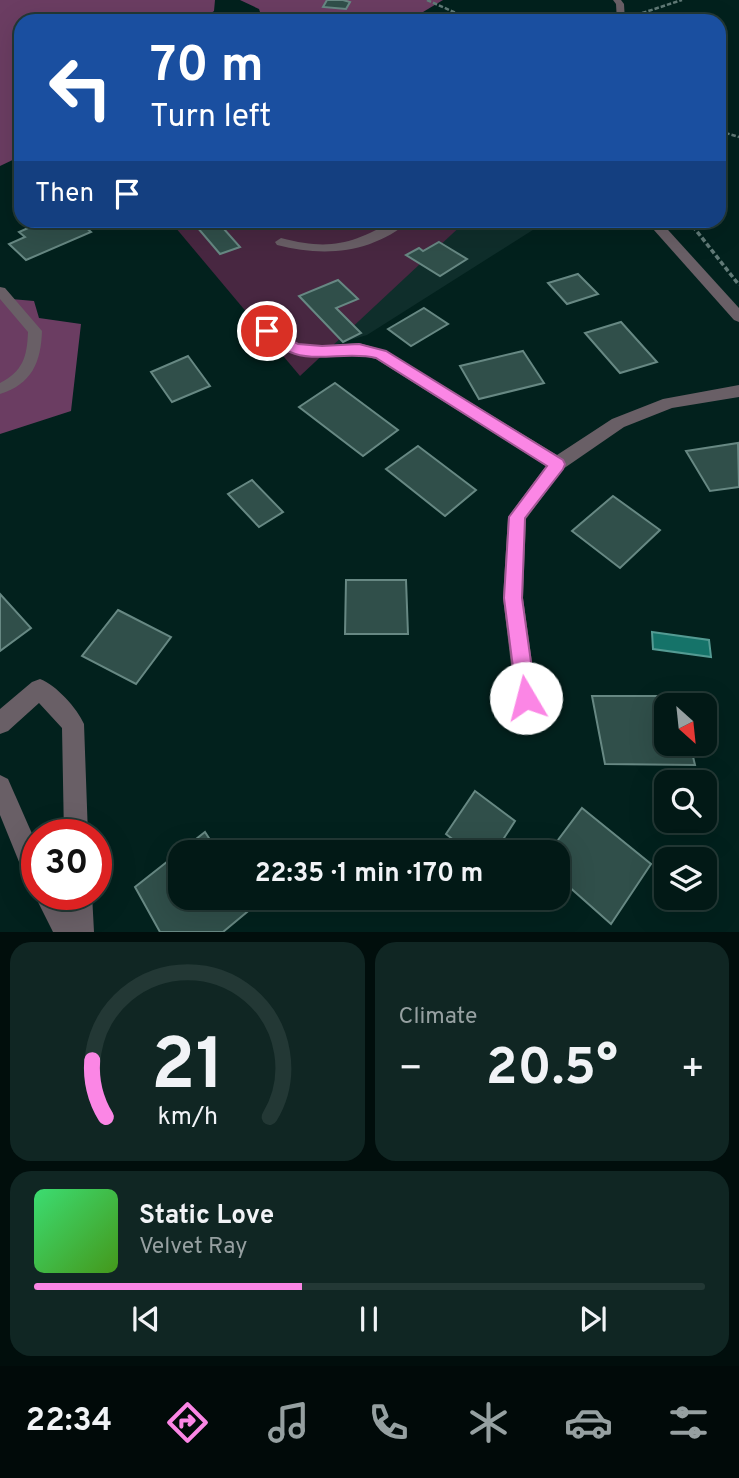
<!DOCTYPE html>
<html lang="en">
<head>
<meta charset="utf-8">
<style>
	:root { --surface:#021916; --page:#102623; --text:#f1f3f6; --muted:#96a0a1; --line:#233835; --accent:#fb86e5 }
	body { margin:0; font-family:Overpass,sans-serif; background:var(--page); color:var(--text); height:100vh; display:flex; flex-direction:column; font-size:26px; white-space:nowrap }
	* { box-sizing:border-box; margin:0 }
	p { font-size:23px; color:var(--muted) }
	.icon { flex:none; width:38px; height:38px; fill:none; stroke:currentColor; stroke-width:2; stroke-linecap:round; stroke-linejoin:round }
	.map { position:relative; height:932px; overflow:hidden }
	.panel { display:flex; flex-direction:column; gap:10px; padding:10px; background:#010e0c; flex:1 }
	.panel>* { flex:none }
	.top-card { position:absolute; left:14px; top:14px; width:712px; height:214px; border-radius:21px; box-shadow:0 7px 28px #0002,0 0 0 2px var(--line); background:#1a4fa0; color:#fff; overflow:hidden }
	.needle { width:46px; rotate:153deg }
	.buttons { position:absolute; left:654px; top:693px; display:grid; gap:14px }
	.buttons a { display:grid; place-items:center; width:63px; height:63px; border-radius:14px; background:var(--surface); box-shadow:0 7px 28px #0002,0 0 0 2px var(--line); font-size:35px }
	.speed { position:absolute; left:21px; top:819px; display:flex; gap:14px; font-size:35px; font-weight:700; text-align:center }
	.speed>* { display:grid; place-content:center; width:91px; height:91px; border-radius:50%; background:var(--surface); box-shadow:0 7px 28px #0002,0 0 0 2px var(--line); line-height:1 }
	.speed .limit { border:10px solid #d22; background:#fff; color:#111 }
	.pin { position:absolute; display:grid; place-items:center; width:60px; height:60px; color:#fff; margin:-30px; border:4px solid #fff; border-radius:50%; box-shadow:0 2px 7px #0007 }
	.me { position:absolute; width:77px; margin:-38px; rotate:352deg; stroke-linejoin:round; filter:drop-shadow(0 0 5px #0008) }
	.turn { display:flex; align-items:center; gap:24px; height:147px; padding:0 21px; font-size:32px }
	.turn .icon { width:91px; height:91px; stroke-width:2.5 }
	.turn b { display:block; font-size:49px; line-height:60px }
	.then { display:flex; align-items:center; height:66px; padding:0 21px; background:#0003; gap:14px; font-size:26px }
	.big { font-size:52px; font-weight:700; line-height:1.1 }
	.panel .widget { flex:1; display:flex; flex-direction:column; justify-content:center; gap:10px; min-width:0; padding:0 24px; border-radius:21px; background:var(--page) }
	.panel .dial { align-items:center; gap:0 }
	.dial svg { height:182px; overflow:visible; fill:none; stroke:var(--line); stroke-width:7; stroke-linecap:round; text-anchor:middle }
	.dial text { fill:var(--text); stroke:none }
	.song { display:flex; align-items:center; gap:21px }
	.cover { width:84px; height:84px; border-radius:10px; background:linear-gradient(135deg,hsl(140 70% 55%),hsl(100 70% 35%)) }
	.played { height:7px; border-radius:4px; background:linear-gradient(90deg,var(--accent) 40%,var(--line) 40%) }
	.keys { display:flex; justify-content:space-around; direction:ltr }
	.heat { display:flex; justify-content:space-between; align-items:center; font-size:38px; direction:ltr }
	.panel .tiles { flex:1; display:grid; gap:10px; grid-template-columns:1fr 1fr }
	.widget:last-child { grid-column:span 2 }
	.trip { position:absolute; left:168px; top:840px; width:402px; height:70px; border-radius:21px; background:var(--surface); box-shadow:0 7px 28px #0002,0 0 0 2px var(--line); font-weight:700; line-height:70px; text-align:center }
	.tabs { display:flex; height:112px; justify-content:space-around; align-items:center; background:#010a09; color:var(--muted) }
	.tabs .icon { width:49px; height:49px }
	.tabs .current { color:var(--accent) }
	.tabs b { font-size:32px; color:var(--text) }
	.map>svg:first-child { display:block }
</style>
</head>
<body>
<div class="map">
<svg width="739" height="932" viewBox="0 0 739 932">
	<rect width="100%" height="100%" fill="#02211d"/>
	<polygon fill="#0f2e2b" points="216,221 547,221 367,335 330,346"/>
	<polygon fill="#482741" points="170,221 466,221 300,376"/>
	<g fill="#6b3d62">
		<polygon points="0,0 215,0 214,11 199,21 21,21 21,156 0,166"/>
		<polygon points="240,0 443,0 408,21 263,21 259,9"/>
		<polygon points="0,298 34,301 39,318 81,324 71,411 0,434"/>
	</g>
	<polygon fill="#157369" stroke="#549b93" stroke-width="2" points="652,632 709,640 711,657 653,649"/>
	<g fill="#304f4a" stroke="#678883" stroke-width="2">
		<polygon points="327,0 343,0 350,2 346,9 323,7"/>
		<polygon points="46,220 77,220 91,232 26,260 9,244 25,237 19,232"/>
		<polygon points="191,220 216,220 240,247 220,254"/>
		<polygon points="439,242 467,259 440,276 406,255 419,248 423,251"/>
		<polygon points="578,274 598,294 567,304 548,283"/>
		<polygon points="338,280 358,299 336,308 361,333 343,342 299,296"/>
		<polygon points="424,308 448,324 411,346 388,329"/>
		<polygon points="621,322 657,362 620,373 585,333"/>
		<polygon points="523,351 544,383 479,399 460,366"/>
		<polygon points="188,356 210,386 172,402 151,372"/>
		<polygon points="335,383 398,430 363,456 299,407"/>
		<polygon points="738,443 739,487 710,491 686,451"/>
		<polygon points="418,446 476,490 445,516 386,469"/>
		<polygon points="252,480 283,512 259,527 228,494"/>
		<polygon points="613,496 660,530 620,568 572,531"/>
		<polygon points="346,580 406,580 408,634 345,634"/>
		<polygon points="0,594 31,628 0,651"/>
		<polygon points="118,610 171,637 136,684 82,656"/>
		<polygon points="592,696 678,696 680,705 667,705 667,744 690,744 695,765 605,764"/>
		<polygon points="475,791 515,821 495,852 469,852 446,834"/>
		<polygon points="582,808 651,864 611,924 558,877 558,852 549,852"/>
		<polygon points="205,832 218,852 180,852 180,898 247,898 253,907 223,932 160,932 135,887"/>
	</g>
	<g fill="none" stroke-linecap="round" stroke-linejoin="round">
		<g stroke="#617a77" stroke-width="2.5" stroke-dasharray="4.5 2" stroke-linecap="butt">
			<polyline points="427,0 456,13 460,21"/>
			<polyline points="636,15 682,0"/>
			<polyline points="719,131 739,137"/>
		</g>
		<polyline stroke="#617a77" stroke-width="3.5" stroke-dasharray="5 2.5" stroke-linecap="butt" points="688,220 739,285"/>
		<g fill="#695f66" fill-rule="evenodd">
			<polygon points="613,0 621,0 624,4 625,21 617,21 616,4"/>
			<path d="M395,220H411C371,254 324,257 277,245L275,242L281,238C330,251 352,244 395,220Z"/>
			<path d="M0,287L5,288L42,331C41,362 32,384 0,394V383C23,371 27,357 28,332L0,299Z"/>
		</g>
		<g fill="#695f66" fill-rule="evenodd">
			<polygon points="645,220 659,220 739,308 739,322 734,320"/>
			<path d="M266,326L298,344L322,346L359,343L386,351L557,455L612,419L663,399L739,385V397L672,408L624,427L563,469L526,519L523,598L537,698L534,705L526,708L518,705L515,698L503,598L508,517L546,466L376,359C349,350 322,360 294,354C282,351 271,341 261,335L258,331Z"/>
			<path d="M40,679C56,685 77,708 84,724L88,835H64L62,728L39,703L8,731L0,734V709L32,682Z"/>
			<polygon points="0,775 8,779 37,845 37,887 28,884 0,815"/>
			<polygon points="37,888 37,894 61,894 67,906 66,894 92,894 94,932 53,932 34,894"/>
		</g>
	</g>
	<path fill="#fb86e5" stroke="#a35795" stroke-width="2" d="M267,327L298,344L322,346L359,344L386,351L563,460L565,464L563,469L525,518L522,598L536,698L533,705L526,707L519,705L517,698L504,598L509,517L547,466L376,358C349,351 314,363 290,352C280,348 271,340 262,334V328Z"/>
</svg>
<div class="buttons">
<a><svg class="needle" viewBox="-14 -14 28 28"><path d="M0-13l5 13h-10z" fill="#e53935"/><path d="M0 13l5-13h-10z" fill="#96a0a1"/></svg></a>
<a><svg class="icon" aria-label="search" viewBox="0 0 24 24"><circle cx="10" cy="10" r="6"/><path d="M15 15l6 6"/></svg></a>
<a><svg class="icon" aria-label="layers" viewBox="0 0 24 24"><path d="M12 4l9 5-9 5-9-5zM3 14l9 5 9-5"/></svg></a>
</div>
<div class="speed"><div class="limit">30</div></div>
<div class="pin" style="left:267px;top:331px;background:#d93025"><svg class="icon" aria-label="arrive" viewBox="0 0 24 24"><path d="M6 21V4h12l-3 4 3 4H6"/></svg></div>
<svg class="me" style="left:526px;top:698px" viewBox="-20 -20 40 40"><circle r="19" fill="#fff"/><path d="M0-13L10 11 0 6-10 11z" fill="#fb86e5"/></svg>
<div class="trip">22:35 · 1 min · 170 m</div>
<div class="top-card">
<div class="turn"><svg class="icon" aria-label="left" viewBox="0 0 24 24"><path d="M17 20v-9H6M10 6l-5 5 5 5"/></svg><div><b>70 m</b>Turn left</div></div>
<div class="then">Then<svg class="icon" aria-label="arrive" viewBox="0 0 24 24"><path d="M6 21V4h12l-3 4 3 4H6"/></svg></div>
</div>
</div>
<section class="panel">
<div class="tiles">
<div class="widget dial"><svg viewBox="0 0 100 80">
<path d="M14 69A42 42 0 1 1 86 69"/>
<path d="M14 69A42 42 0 0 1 8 44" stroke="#fb86e5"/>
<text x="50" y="56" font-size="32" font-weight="700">21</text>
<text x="50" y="72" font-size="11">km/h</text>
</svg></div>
<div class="widget"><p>Climate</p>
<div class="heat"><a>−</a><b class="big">20.5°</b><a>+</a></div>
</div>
<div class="widget">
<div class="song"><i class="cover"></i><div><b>Static Love</b><p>Velvet Ray</p></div></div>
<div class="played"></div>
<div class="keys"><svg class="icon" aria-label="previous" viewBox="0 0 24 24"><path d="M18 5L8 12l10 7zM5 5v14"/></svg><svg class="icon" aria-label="pause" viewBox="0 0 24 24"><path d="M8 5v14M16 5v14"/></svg><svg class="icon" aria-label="next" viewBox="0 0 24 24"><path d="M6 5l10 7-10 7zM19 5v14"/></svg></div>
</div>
</div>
</section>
<nav class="tabs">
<b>22:34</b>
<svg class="icon current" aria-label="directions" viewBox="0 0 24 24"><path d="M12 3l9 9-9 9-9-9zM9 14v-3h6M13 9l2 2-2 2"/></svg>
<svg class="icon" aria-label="music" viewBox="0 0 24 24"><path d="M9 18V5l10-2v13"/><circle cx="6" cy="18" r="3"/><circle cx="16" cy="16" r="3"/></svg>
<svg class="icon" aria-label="phone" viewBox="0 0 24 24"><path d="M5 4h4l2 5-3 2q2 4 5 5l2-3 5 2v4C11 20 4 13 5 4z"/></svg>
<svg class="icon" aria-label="climate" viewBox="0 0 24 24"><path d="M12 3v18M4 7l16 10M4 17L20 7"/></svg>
<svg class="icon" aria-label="car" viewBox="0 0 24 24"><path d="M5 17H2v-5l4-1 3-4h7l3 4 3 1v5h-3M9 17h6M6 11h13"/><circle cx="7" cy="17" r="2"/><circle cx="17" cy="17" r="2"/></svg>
<svg class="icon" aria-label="filters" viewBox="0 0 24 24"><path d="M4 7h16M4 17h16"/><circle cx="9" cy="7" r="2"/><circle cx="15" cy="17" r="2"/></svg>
</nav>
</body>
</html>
